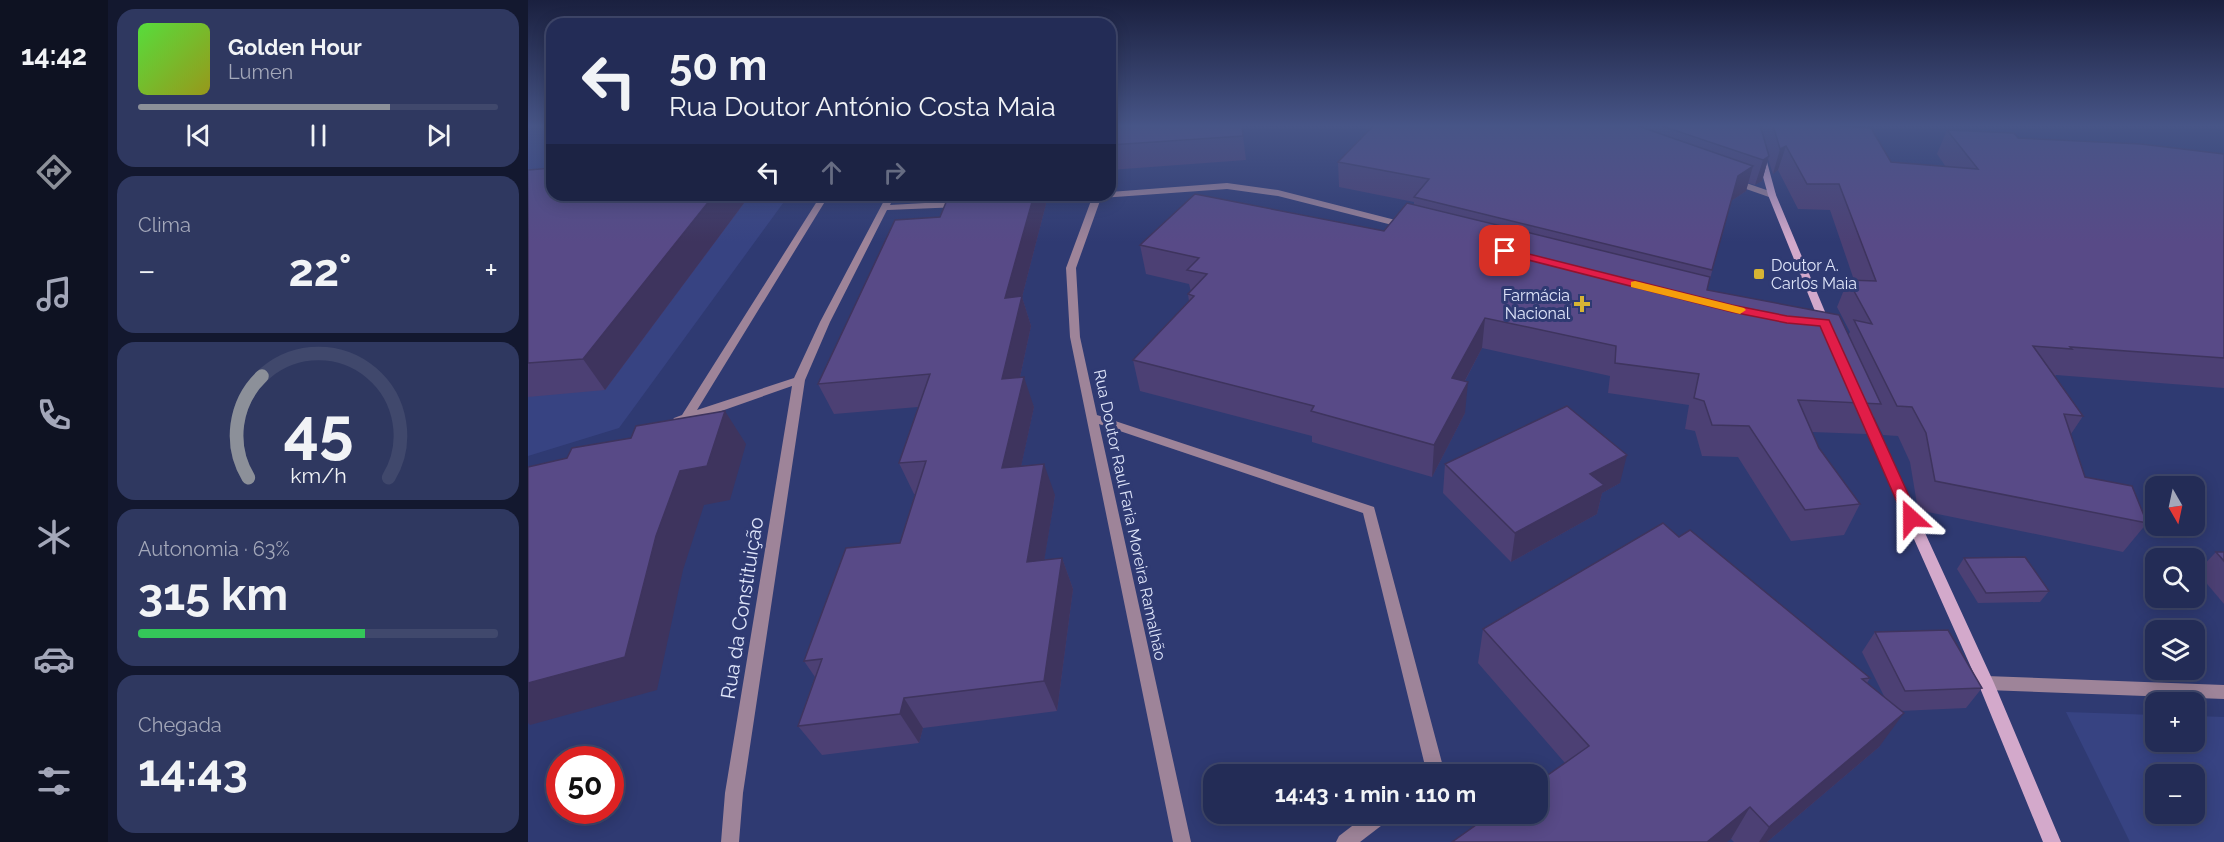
<!DOCTYPE html>
<html lang="pt">
<head>
<meta charset="utf-8">
<style>
	:root { --surface:#232c56; --page:#2f3860; --text:#f1f3f6; --muted:#a3a7b9; --line:#40486c; --accent:#8c9099 }
	body { margin:0; font-family:Raleway,sans-serif; background:var(--page); color:var(--text); height:100vh; display:flex; flex-direction:column; font-size:22px; white-space:nowrap }
	* { box-sizing:border-box; margin:0 }
	p { font-size:20px; color:var(--muted) }
	.icon { flex:none; width:33px; height:33px; fill:none; stroke:currentColor; stroke-width:2; stroke-linecap:round; stroke-linejoin:round }
	.map { position:relative; flex:1; overflow:hidden }
	.panel { display:flex; flex-direction:column; gap:9px; padding:9px; background:#13182f; width:420px }
	.panel>* { flex:none }
	.hud { position:absolute; left:18px; top:18px; width:570px; height:183px; border-radius:18px; box-shadow:0 3px 15px #0003,0 0 0 2px var(--line); background:#232c56; color:var(--text); overflow:hidden }
	.needle { width:39px; rotate:171deg }
	.buttons { position:absolute; left:1617px; top:476px; display:grid; gap:12px }
	.buttons a { display:grid; place-items:center; width:60px; height:60px; border-radius:12px; background:var(--surface); box-shadow:0 3px 15px #0003,0 0 0 2px var(--line); font-size:30px }
	.speed { position:absolute; left:18px; top:746px; display:flex; gap:12px; font-size:30px; font-weight:700; text-align:center }
	.speed>* { display:grid; place-content:center; width:78px; height:78px; border-radius:50%; background:var(--surface); box-shadow:0 3px 15px #0003,0 0 0 2px var(--line); line-height:1 }
	.speed .limit { border:9px solid #d22; background:#fff; color:#111 }
	.pin { position:absolute; display:grid; place-items:center; width:51px; height:51px; color:#fff; margin:-26px; border-radius:12px; box-shadow:0 3px 9px #0006 }
	.me { position:absolute; width:66px; margin:-33px; rotate:336deg; stroke-linejoin:round; filter:drop-shadow(0 0 4px #0008) }
	.turn { display:flex; align-items:center; gap:21px; height:126px; padding:0 24px; font-size:27px }
	.turn .icon { width:78px; height:78px; stroke-width:2.5 }
	.turn b { display:block; font-size:42px; line-height:51px }
	.lanes { display:flex; align-items:center; height:57px; padding:0 24px; background:#0003; justify-content:center; gap:30px; direction:ltr }
	.lanes .off { opacity:.35 }
	.big { font-size:45px; font-weight:700; line-height:1.1 }
	.panel .card { flex:1; display:flex; flex-direction:column; justify-content:center; gap:9px; min-width:0; padding:0 21px; border-radius:18px; background:var(--page) }
	.panel .dial { align-items:center; gap:0 }
	.dial svg { height:156px; overflow:visible; fill:none; stroke:var(--line); stroke-width:7; stroke-linecap:round; text-anchor:middle }
	.dial text { fill:var(--text); stroke:none }
	.song { display:flex; align-items:center; gap:18px }
	.cover { width:72px; height:72px; border-radius:9px; background:linear-gradient(135deg,hsl(110 70% 55%),hsl(60 70% 35%)) }
	.played { height:6px; border-radius:3px; background:linear-gradient(90deg,var(--accent) 70%,var(--line) 70%) }
	.keys { display:flex; justify-content:space-around; direction:ltr }
	.heat { display:flex; justify-content:space-between; align-items:center; font-size:33px; direction:ltr }
	.charge { height:9px; border-radius:4px; background:linear-gradient(90deg,#34c759 63%,var(--line) 0) }
	.trip { position:absolute; left:675px; top:764px; width:345px; height:60px; border-radius:18px; background:var(--surface); box-shadow:0 3px 15px #0003,0 0 0 2px var(--line); font-weight:700; line-height:60px; text-align:center }
	main { display:flex; flex:1; min-height:0 }
	.dock { display:flex; flex-direction:column; width:108px; justify-content:space-around; align-items:center; background:#0e1222; color:var(--muted) }
	.dock .icon { width:42px; height:42px }
	.dock .on { color:var(--accent) }
	.dock b { font-size:27px; color:var(--text) }
	.map>svg:first-child { display:block }
</style>
</head>
<body>
<main>
<nav class="dock">
<b>14:42</b>
<svg class="icon on" aria-label="directions" viewBox="0 0 24 24"><path d="M12 3l9 9-9 9-9-9zM9 14v-3h6M13 9l2 2-2 2"/></svg>
<svg class="icon" aria-label="music" viewBox="0 0 24 24"><path d="M9 18V5l10-2v13"/><circle cx="6" cy="18" r="3"/><circle cx="16" cy="16" r="3"/></svg>
<svg class="icon" aria-label="phone" viewBox="0 0 24 24"><path d="M5 4h4l2 5-3 2q2 4 5 5l2-3 5 2v4C11 20 4 13 5 4z"/></svg>
<svg class="icon" aria-label="climate" viewBox="0 0 24 24"><path d="M12 3v18M4 7l16 10M4 17L20 7"/></svg>
<svg class="icon" aria-label="car" viewBox="0 0 24 24"><path d="M5 17H2v-5l4-1 3-4h7l3 4 3 1v5h-3M9 17h6M6 11h13"/><circle cx="7" cy="17" r="2"/><circle cx="17" cy="17" r="2"/></svg>
<svg class="icon" aria-label="filters" viewBox="0 0 24 24"><path d="M4 7h16M4 17h16"/><circle cx="9" cy="7" r="2"/><circle cx="15" cy="17" r="2"/></svg>
</nav>
<section class="panel">
<div class="card">
<div class="song"><i class="cover"></i><div><b>Golden Hour</b><p>Lumen</p></div></div>
<div class="played"></div>
<div class="keys"><svg class="icon" aria-label="previous" viewBox="0 0 24 24"><path d="M18 5L8 12l10 7zM5 5v14"/></svg><svg class="icon" aria-label="pause" viewBox="0 0 24 24"><path d="M8 5v14M16 5v14"/></svg><svg class="icon" aria-label="next" viewBox="0 0 24 24"><path d="M6 5l10 7-10 7zM19 5v14"/></svg></div>
</div>
<div class="card"><p>Clima</p>
<div class="heat"><a>−</a><b class="big">22°</b><a>+</a></div>
</div>
<div class="card dial"><svg viewBox="0 0 100 80">
<path d="M14 69A42 42 0 1 1 86 69"/>
<path d="M14 69A42 42 0 0 1 21 17" stroke="#8c9099"/>
<text x="50" y="56" font-size="32" font-weight="700">45</text>
<text x="50" y="72" font-size="11">km/h</text>
</svg></div>
<div class="card"><p>Autonomia · 63%</p><b class="big">315 km</b><div class="charge"></div></div>
<div class="card"><p>Chegada</p><b class="big">14:43</b></div>
</section>
<div class="map">
<svg width="1696" height="842" viewBox="0 0 1696 842">
	<rect width="100%" height="100%" fill="#2f3a72"/>
	<g fill="#374382" fill-rule="evenodd">
		<polygon points="0,125 24,125 24,195 261,195 91,428 0,456"/>
		<path d="M1538,712L1627,715L1628,741H1666L1667,716L1696,717V842H1602ZM1628,774H1666V813H1628Z"/>
	</g>
	<g fill="none" stroke-linecap="round" stroke-linejoin="round">
		<g fill="#9e8499" fill-rule="evenodd">
			<polygon points="1204,178 1247,193 1248,195 1241,197 1201,183 1200,181"/>
			<polygon points="699,183 750,190 883,224 885,226 880,229 750,196 699,189 573,198 548,268 552,337 569,415 846,507 917,774 899,774 835,513 571,424 663,842 645,842 542,337 538,268 564,198 503,203 499,200 503,197 582,195 582,192"/>
			<polygon points="293,195 301,195 169,410 266,378 292,322 359,195 367,195 362,205 432,201 436,204 432,207 359,210 302,322 277,380 215,793 211,842 193,842 197,793 264,386 162,422 150,425 144,421 146,418 154,415"/>
			<polygon points="1458,676 1696,685 1696,699 1458,690 1452,688 1450,683 1452,678"/>
			<polygon points="841,813 865,813 862,819 832,842 808,842 811,836"/>
		</g>
		<g fill="#d3a9cb" fill-rule="evenodd">
			<polygon points="1221,125 1229,125 1248,195 1303,326 1302,328 1298,329 1293,326 1240,195"/>
			<polygon points="1335,407 1341,411 1466,683 1533,842 1515,842 1450,683 1329,411"/>
		</g>
	</g>
	<g fill="#4c4074" fill-rule="evenodd">
		<polygon points="582,125 715,136 718,160 582,170"/>
		<path d="M836,125H1313L1363,162L1418,167L1409,154L1419,130L1490,138L1696,154V388L1528,375L1527,376L1555,416L1543,434L1557,477L1619,523L1595,552L1390,510L1382,462L1370,436L1355,435L1346,417L1338,434L1284,432L1291,448L1332,504L1316,535L1263,541L1210,457L1174,456L1167,431L1157,429L1161,405L1080,393L1082,376L954,348L937,381V413L904,477L784,442V436L612,391L605,360L661,301L660,294L663,292L661,284L618,274L612,245L856,231L886,205V202L811,187L810,162L839,132ZM1240,159L1245,174L1250,170L1270,209L1302,210L1326,280H1320L1309,307L1322,332L1320,335L1179,290L1203,201L1218,191L1220,183L1227,185L1234,181Z"/>
		<polygon points="0,170 24,195 222,195 77,390 0,397"/>
		<polygon points="421,195 516,195 518,204 494,297 503,326 492,377 506,407 493,466 527,495 516,560 534,558 545,589 529,711 395,728 391,743 294,755 270,726 287,677 276,661 372,543 387,494 386,494 371,463 390,407 306,414 290,384 412,217"/>
		<polygon points="917,464 1092,483 1074,493 1069,514 983,562 915,493"/>
		<polygon points="1151,537 1342,678 1339,683 1357,698 1334,652 1347,632 1454,688 1438,708 1372,711 1351,747 1239,842 1206,842 1203,839 1037,763 950,663 955,629"/>
		<polygon points="1688,552 1696,552 1696,604 1669,572"/>
		<polygon points="1436,558 1521,591 1512,602 1450,603 1429,569"/>
	</g>
	<g fill="#3e345e">
		<polygon points="1258,146 1250,170 1245,174 1252,149"/>
		<polygon points="1241,156 1234,181 1227,185 1235,160"/>
		<polygon points="1225,166 1218,191 1203,201 1210,176"/>
		<polygon points="186,195 222,195 77,390 55,359"/>
		<polygon points="506,195 516,195 518,204 494,297 503,326 485,409 474,379 477,298"/>
		<polygon points="957,318 954,348 922,409 924,378"/>
		<polygon points="496,377 506,407 486,499 474,468"/>
		<polygon points="940,382 937,413 904,477 906,445"/>
		<polygon points="197,411 218,444 202,500 176,505 155,570 129,690 2,725 0,723 0,683 128,536 152,471"/>
		<polygon points="1099,455 1092,483 1074,493 1069,514 983,562 987,533 1062,474"/>
		<polygon points="516,464 527,495 511,592 499,562"/>
		<polygon points="534,558 545,589 529,711 516,681"/>
		<polygon points="376,698 395,728 391,743 372,714"/>
		<polygon points="1376,713 1351,747 1239,842 1231,842 1241,827"/>
		<polygon points="1222,807 1203,839 1199,842 1179,842"/>
	</g>
	<g fill="#584a87" stroke="#3e345e" stroke-width="1.5">
		<polygon points="582,125 714,125 715,136 582,145"/>
		<polygon points="845,125 1107,125 1225,166 1210,176 1184,270 886,197 901,179 810,162 845,126"/>
		<polygon points="1131,125 1232,125 1241,156 1235,160"/>
		<polygon points="1245,125 1313,125 1313,126 1343,128 1363,162 1450,169 1419,130 1486,133 1490,138 1613,144 1696,154 1696,358 1542,347 1544,349 1505,346 1555,416 1536,414 1557,477 1604,486 1619,523 1407,481 1398,433 1384,407 1369,406 1326,320 1344,324 1320,280 1348,281 1311,184 1279,184 1258,146 1252,149"/>
		<polygon points="24,168 24,195 186,195 55,359 0,363 0,170"/>
		<polygon points="667,194 856,231 879,203 1182,277 1179,290 1311,315 1353,404 1270,400 1291,448 1332,504 1277,510 1221,426 1184,425 1176,401 1166,398 1171,374 1087,363 1088,346 957,318 924,378 940,382 906,445 783,411 786,406 605,360 666,296 660,294 679,274 659,270 671,258 612,245"/>
		<polygon points="421,195 506,195 477,298 494,296 474,379 496,377 474,468 516,464 499,562 534,558 516,681 376,698 372,714 270,726 294,659 276,661 318,548 372,543 398,461 371,463 402,374 290,384 367,220 412,217"/>
		<polygon points="1039,406 1099,455 1062,474 1076,485 987,533 917,464"/>
		<polygon points="197,411 179,466 152,471 128,536 97,657 0,683 0,467 39,458 44,448 103,438 108,426"/>
		<polygon points="1135,523 1151,537 1162,530 1342,678 1334,679 1376,713 1241,827 1222,807 1179,842 924,842 965,813 1010,813 1010,782 1061,746 955,629"/>
		<polygon points="1688,552 1696,552 1696,561"/>
		<polygon points="1497,557 1521,591 1458,593 1436,558"/>
		<polygon points="1420,630 1454,688 1377,691 1347,632"/>
	</g>
	<linearGradient id="sky" x2="0" y2="1"><stop stop-color="#1a203f"/><stop offset="0.52" stop-color="#475587"/><stop offset="1" stop-color="#475587" stop-opacity="0"/></linearGradient>
	<rect width="1696" height="242" fill="url(#sky)"/>
	<polygon fill="#e11d48" stroke="#92132f" stroke-width="1.5" points="977,248 1204,305 1259,316 1301,320 1391,518 1389,522 1378,522 1376,518 1292,326 1259,323 1204,312 973,253 973,249"/>
	<polygon fill="#f59e0b" points="1107,281 1216,308 1218,310 1212,314 1103,287 1103,282"/>
	<g fill="#d7b434" stroke="#2f3a72" stroke-width="2">
		<rect x="1225" y="268" width="12" height="12" rx="3"/>
		<path d="M1051 295h6v6h6v6h-6v6h-6v-6h-6v-6h6z"/>
	</g>
	<g text-anchor="middle" dominant-baseline="central" stroke-width="6" stroke-linejoin="round" paint-order="stroke">
		<g font-size="16" fill="#dfe5fa" stroke="#2f3a72" text-anchor="start">
			<text x="1243" y="265">Doutor A.<tspan x="1243" dy="18">Carlos Maia</tspan></text>
			<text x="1042" y="295" text-anchor="end">Farmácia<tspan x="1042" dy="18">Nacional</tspan></text>
		</g>
		<g font-size="16" fill="#dfe5fa" stroke="#2f3a72">
			<text transform="translate(602 515) rotate(78)">Rua Doutor Raul Faria Moreira Ramalhão</text>
		</g>
		<g font-size="20" fill="#dfe5fa" stroke="#2f3a72">
			<text transform="translate(214 608) rotate(-81)">Rua da Constituição</text>
		</g>
	</g>
</svg>
<div class="buttons">
<a><svg class="needle" viewBox="-14 -14 28 28"><path d="M0-13l5 13h-10z" fill="#e53935"/><path d="M0 13l5-13h-10z" fill="#a3a7b9"/></svg></a>
<a><svg class="icon" aria-label="search" viewBox="0 0 24 24"><circle cx="10" cy="10" r="6"/><path d="M15 15l6 6"/></svg></a>
<a><svg class="icon" aria-label="layers" viewBox="0 0 24 24"><path d="M12 4l9 5-9 5-9-5zM3 14l9 5 9-5"/></svg></a>
<a>+</a>
<a>−</a>
</div>
<div class="speed"><div class="limit">50</div></div>
<div class="pin" style="left:977px;top:251px;background:#d93025"><svg class="icon" aria-label="arrive" viewBox="0 0 24 24"><path d="M6 21V4h12l-3 4 3 4H6"/></svg></div>
<svg class="me" style="left:1383px;top:518px" viewBox="-20 -20 40 40"><path d="M0-17L14 15 0 8-14 15z" fill="#e11d48" stroke="#fff" stroke-width="4"/></svg>
<div class="trip">14:43 · 1 min · 110 m</div>
<div class="hud">
<div class="turn"><svg class="icon" aria-label="left" viewBox="0 0 24 24"><path d="M17 20v-9H6M10 6l-5 5 5 5"/></svg><div><b>50 m</b>Rua Doutor António Costa Maia</div></div>
<div class="lanes"><svg class="icon" aria-label="left" viewBox="0 0 24 24"><path d="M17 20v-9H6M10 6l-5 5 5 5"/></svg><svg class="icon off" aria-label="ahead" viewBox="0 0 24 24"><path d="M12 20V5M6 11l6-6 6 6"/></svg><svg class="icon off" aria-label="right" viewBox="0 0 24 24"><path d="M7 20v-9h11M14 6l5 5-5 5"/></svg></div>
</div>
</div>
</main>
</body>
</html>
